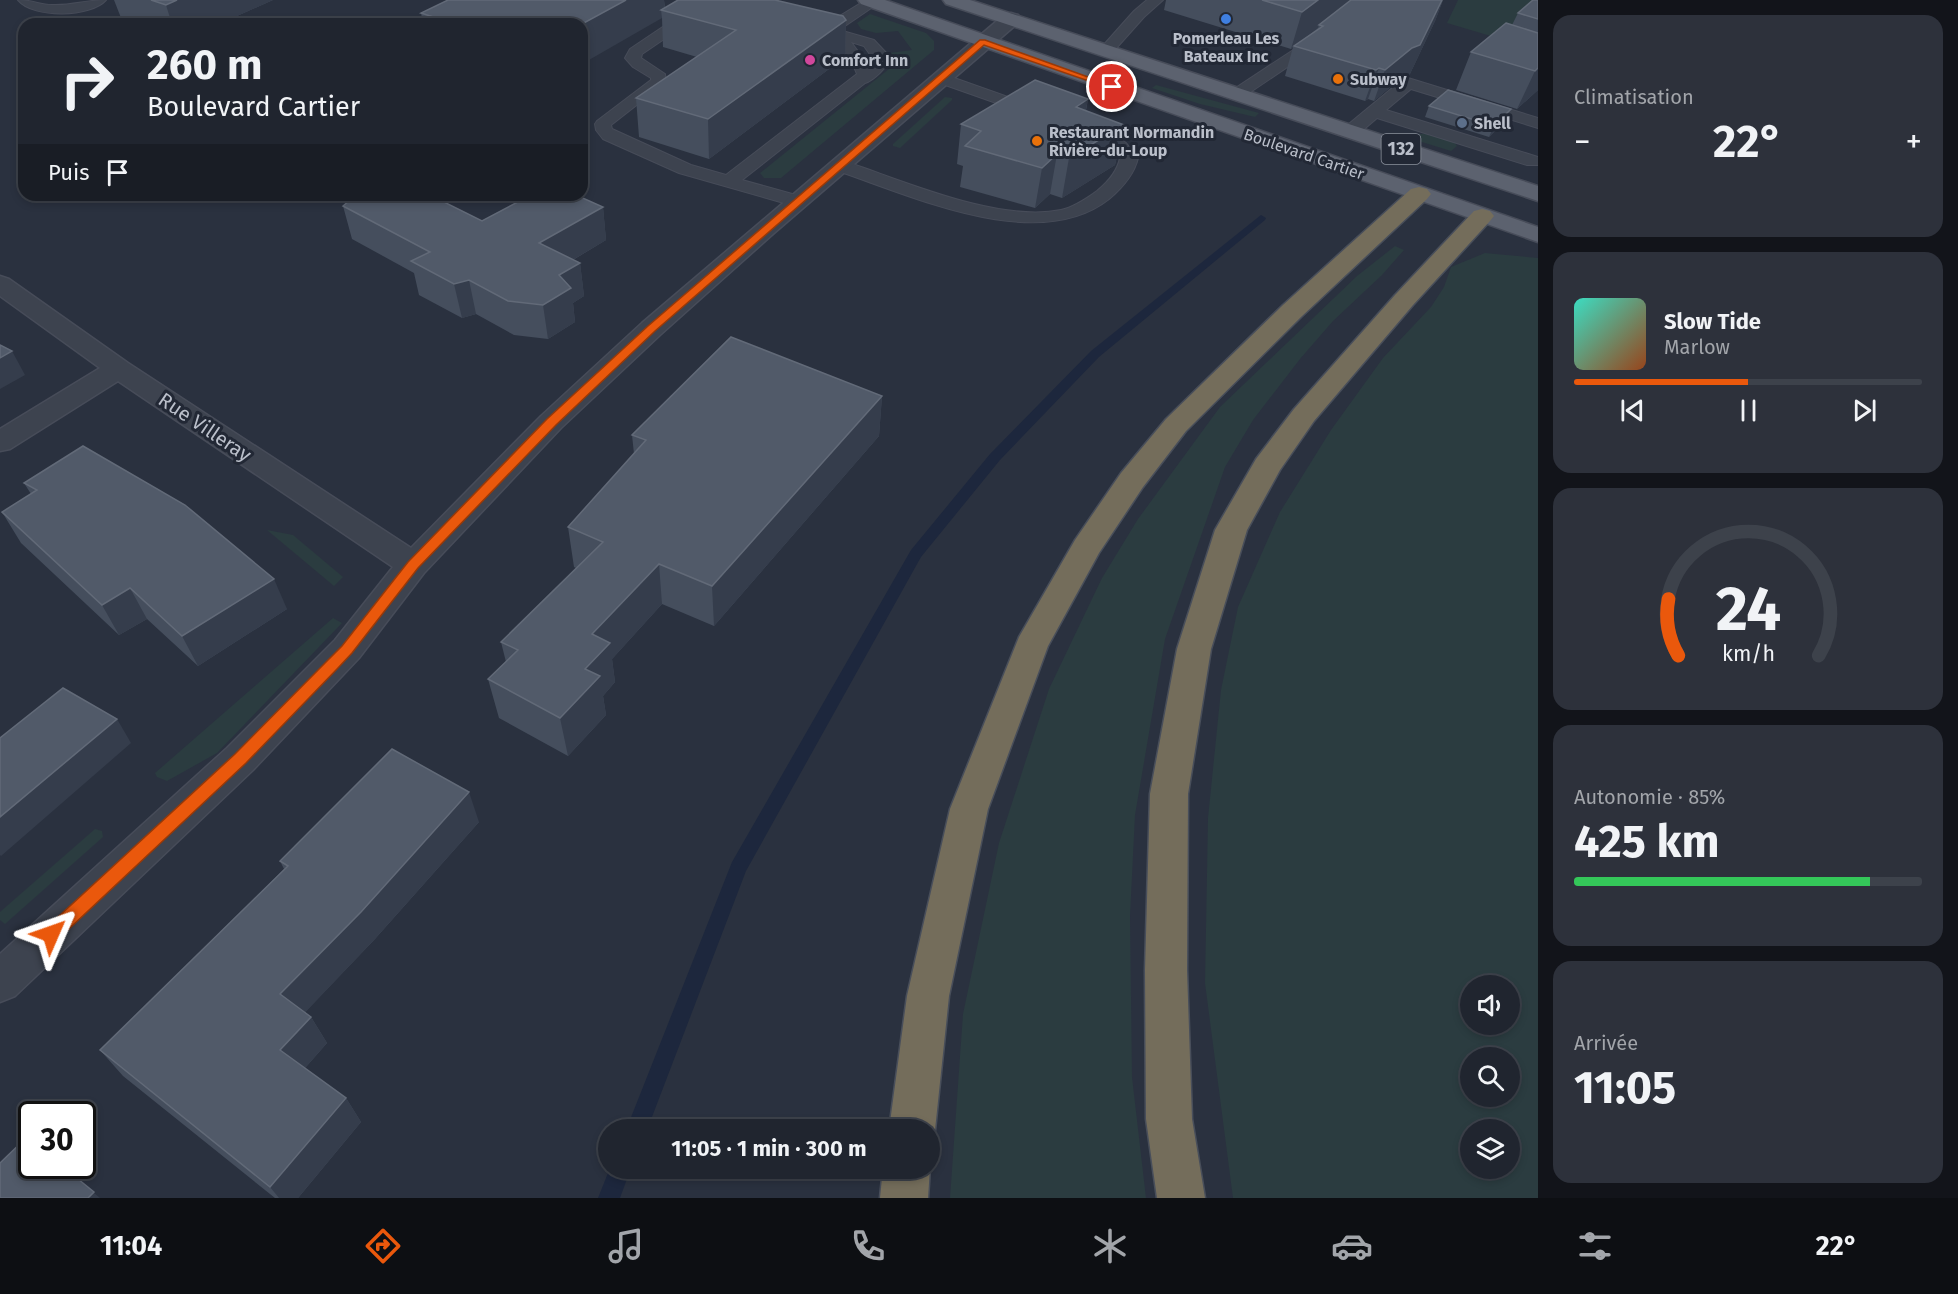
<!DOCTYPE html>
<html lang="fr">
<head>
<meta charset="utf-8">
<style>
	:root { --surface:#20252f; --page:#2d313b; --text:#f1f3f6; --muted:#a2a5aa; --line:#3d424b; --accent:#ea580c }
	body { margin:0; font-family:"Fira Sans",sans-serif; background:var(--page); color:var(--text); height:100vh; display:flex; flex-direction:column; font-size:22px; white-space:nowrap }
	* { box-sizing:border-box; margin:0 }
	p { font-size:20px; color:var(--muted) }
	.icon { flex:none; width:33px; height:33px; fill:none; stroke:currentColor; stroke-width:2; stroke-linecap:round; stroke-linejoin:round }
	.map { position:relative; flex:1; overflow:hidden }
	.panel { display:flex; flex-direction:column; gap:15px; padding:15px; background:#12141a; width:420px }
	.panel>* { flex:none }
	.guide { position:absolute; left:18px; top:18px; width:570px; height:183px; border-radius:18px; box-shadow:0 3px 9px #0003,0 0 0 2px var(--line); background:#20252f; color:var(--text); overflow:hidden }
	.fabs { position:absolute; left:1460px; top:975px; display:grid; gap:12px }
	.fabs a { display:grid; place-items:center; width:60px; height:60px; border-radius:50%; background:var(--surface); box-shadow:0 3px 9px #0003,0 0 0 2px var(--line); font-size:30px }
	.speed { position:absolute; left:18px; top:1101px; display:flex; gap:12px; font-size:30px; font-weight:700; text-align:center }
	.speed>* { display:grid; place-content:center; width:78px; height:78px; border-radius:50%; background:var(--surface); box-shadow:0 3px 9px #0003,0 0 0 2px var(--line); line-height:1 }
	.speed .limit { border:3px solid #111; border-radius:9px; background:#fff; color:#111 }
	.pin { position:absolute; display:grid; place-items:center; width:51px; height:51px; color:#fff; margin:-26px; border:3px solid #fff; border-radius:50%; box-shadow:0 2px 6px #0007 }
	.me { position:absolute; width:66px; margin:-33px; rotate:47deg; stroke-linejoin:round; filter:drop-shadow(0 0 4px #0008) }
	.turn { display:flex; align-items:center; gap:21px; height:126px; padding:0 30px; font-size:27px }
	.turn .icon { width:78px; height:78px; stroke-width:2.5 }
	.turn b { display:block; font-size:42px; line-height:51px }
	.then { display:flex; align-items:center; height:57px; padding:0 30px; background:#0003; gap:12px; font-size:22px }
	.big { font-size:45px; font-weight:700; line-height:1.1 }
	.panel .widget { flex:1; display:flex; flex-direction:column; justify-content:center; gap:9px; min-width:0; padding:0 21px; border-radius:18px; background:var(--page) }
	.panel .dial { align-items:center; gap:0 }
	.dial svg { height:156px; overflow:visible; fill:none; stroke:var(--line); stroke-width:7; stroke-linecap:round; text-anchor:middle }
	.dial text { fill:var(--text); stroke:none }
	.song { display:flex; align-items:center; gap:18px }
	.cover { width:72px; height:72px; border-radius:9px; background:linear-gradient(135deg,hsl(170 70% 55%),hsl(20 70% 35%)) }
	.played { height:6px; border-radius:3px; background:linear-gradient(90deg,var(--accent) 50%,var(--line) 50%) }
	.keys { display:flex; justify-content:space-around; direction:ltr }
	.heat { display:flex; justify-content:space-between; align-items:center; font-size:33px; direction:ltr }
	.charge { height:9px; border-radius:4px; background:linear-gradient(90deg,#34c759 85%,var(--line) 0) }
	.trip { position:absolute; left:598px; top:1119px; width:342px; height:60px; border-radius:30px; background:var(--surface); box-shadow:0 3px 9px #0003,0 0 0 2px var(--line); font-weight:700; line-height:60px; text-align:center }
	.tabs { display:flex; height:96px; justify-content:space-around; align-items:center; background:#0d0f13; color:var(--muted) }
	.tabs .icon { width:42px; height:42px }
	.tabs .selected { color:var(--accent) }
	.tabs b { font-size:27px; color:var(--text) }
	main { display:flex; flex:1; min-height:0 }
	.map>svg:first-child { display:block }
</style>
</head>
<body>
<main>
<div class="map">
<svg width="1538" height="1198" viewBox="0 0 1538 1198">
	<rect width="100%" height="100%" fill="#2a313f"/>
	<g fill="#2b3c40" fill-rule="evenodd">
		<polygon points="1458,0 1538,0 1511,42 1447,23"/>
		<polygon points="870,14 926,33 934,41 934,50 781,178 764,178 760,173 895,64 889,53 912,50 898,31 876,33 861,29 857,23"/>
		<polygon points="1156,85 1259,113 1255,117 1200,104 1152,88"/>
		<polygon points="945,97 952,98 952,100 900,148 893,146 893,144"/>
		<polygon points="1427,133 1454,142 1457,146 1451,151 1412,139 1420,134"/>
		<polygon points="1395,246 1404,250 1382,275 1333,321 1300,359 1253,420 1225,467 1165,639 1135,815 1130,916 1132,1077 1146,1198 950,1198 963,1014 999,843 1049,689 1102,578 1138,519 1220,407 1357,276"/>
		<path d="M1485,253L1538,258V1198H1233L1205,983L1208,818L1221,690L1238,607L1280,512L1331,430L1383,358L1431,307L1444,287L1451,267ZM1470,986H1509V1024H1470ZM1470,1058H1509V1096H1470ZM1470,1130H1509V1168H1470Z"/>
		<polygon points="267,530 293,535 343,577 334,586"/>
		<polygon points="333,618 342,623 217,753 167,781 157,777 155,773"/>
		<polygon points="95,829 102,831 103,837 5,924 0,920 0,912"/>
	</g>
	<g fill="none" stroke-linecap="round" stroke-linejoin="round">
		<g fill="#1d273d" fill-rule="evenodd">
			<polygon points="1261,215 1266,218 1265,220 1099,357 1000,460 921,557 746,871 647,1130 626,1130 732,862 911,550 990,454 1091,351"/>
			<polygon points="610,1168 631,1168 620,1198 598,1198"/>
		</g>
		<defs>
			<g id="lane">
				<path d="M18,0C32,0 40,5 52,5C70,6 88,0 106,0C91,17 34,19 18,0Z"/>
				<path d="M866,0L880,2L839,30L874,40L890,57C889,66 873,81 865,83L742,180L803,197L806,201L803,205H791L679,173L603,139L596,130L595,124L597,121L651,80V78L633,67L625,58L630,49L685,12H695L697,15L695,18L642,54L641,58L665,74L666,82L611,125L612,129L691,165L726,175L857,74C852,60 839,43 826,36C819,31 810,32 804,26L811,22L825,25ZM851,42L864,46L874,60L868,65Z"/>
				<polygon points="1147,0 1163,0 1144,17 1111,54 1101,54 1098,51 1101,48 1134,11"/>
				<polygon points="1358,0 1374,0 1314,49 1243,97 1231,97 1229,94 1231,91 1304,43"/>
				<polygon points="940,73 1039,108 1041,111 1033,116 1027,114 934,81 932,78"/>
				<polygon points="1408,78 1538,118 1538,128 1411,89 1386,110 1538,157 1538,165 1527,165 1377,118 1356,136 1344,136 1342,132 1344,128 1402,80"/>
				<path d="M1090,127L1117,137L1126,143L1138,158C1134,175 1122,188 1109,199C1037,256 908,194 832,169L829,165L832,161H844C904,181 999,223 1061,210C1074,207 1086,199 1097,191C1108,182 1117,172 1120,158L1105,145L1084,136L1082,132Z"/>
			</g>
			<polygon id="street" points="1011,13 1018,15 1020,19 1018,23 774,233 660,335 561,428 424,573 359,658 253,770 15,996 0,1002 0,954 227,748 335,640 393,567 118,381 10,449 0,451 0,429 100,368 0,296 0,276 9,279 128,363 411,548 541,416 642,323 1004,15"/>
			<g id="primary">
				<polygon points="858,0 885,0 1538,227 1538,242 861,4"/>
				<polygon points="943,0 970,0 1538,186 1538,201 946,4"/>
			</g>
			<g id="highway">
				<polygon points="1419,187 1427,189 1431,194 1427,199 1301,317 1186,431 1143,487 1099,553 1048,646 988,809 949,996 935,1130 930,1142 930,1130 889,1130 907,996 950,809 1019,637 1075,540 1121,473 1166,419 1283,305 1411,189"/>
				<polygon points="1482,209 1490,211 1494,216 1490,221 1413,305 1314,421 1280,470 1247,530 1211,649 1188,794 1187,970 1192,1119 1205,1198 1157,1198 1146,1119 1145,970 1150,794 1177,649 1215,530 1256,459 1294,409 1395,295 1474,211"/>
				<polygon points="930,1167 930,1168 928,1198 880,1198 883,1168"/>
			</g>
		</defs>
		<use href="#lane" stroke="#474c59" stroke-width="2"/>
		<use href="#street" stroke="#474c59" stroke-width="3"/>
		<use href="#primary" stroke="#474c59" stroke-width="3"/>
		<use href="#highway" stroke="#484e5a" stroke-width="3"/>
		<use href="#lane" fill="#3d434f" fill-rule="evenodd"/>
		<use href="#street" fill="#3d434f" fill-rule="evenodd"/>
		<use href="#primary" fill="#5c626f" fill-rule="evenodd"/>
		<use href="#highway" fill="#746d5b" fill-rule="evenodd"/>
	</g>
	<g fill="#454e5d">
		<polygon points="114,0 273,0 219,24 127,24 123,23"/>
		<polygon points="448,0 664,0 665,8 846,20 845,57 709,159 639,137 636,98 697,57 663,47 662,18 582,24 423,24 421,13"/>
		<polygon points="1166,0 1443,0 1435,21 1409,76 1401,78 1374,101 1368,99 1365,101 1285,76 1293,47 1291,49 1164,10"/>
		<polygon points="1538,0 1538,90 1517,109 1456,90 1471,52 1512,25 1518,13"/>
		<polygon points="1088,99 1086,111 1124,125 1115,165 1062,198 1050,194 1035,208 960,187 963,166 957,164 961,124"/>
		<polygon points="1429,106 1506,120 1489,137 1425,117"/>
		<polygon points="345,195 430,195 482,221 603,207 606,240 573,260 580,263 584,296 573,303 575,322 548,339 514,335 476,314 462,318 419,295 414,273 352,239 343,206 347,203"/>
		<polygon points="882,396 879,436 714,626 662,604 612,659 615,682 603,696 606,715 568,756 499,718 488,679 506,662 501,642 576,568 574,567 568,527 634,454 632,435"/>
		<polygon points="24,483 287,609 198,666 147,619 119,635 21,543 2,512 31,494"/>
		<polygon points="479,822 374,940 305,1012 311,1017 327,1043 305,1068 346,1098 361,1122 298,1198 275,1198 123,1076 100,1050 284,869 280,861"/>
	</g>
	<g fill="#353d4c">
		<polygon points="177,0 273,0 219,24 172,24 166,5"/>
		<polygon points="626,0 664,0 665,11 661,10 662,18 582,64 582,24"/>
		<polygon points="1318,0 1351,0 1319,25 1318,28 1295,46 1294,46 1291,49 1302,12"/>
		<polygon points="1442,0 1443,0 1435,21 1409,76 1401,78 1374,101 1385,70"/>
		<polygon points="846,20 845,57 709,159 708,119"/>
		<polygon points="1379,68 1368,99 1365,101 1376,70"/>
		<polygon points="1538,68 1538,90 1517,109 1535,71"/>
		<polygon points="1088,99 1080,138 1076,107"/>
		<polygon points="1511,109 1506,120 1489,137 1494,126"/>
		<polygon points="1124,125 1115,165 1062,198 1069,158"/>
		<polygon points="1057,154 1050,194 1035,208 1042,168"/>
		<polygon points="603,207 606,240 544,277 539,243"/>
		<polygon points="580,263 584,296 573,303 575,322 548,339 543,305 559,275"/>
		<polygon points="469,280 476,314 462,318 454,284"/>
		<polygon points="12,351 25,375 0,389 0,358"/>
		<polygon points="882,396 879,436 714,626 712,586"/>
		<polygon points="659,564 662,604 612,659 615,682 603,696 606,715 568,756 560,718 585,669 592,634"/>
		<polygon points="274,579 287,609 198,666 182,636"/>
		<polygon points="130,588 147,619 119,635 102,605"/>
		<polygon points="117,719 131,743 1,856 0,855 0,817"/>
		<polygon points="469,792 479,822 374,940 297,1021 280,994"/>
		<polygon points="311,1017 327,1043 298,1076 280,1050"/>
		<polygon points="346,1098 361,1122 298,1198 279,1198 270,1187"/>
		<polygon points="62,1166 100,1198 88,1198"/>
	</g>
	<g fill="#515a69" stroke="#626a78" stroke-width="1.5">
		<polygon points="151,0 177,0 166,5"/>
		<polygon points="448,0 626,0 582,24 455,24 421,13"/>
		<polygon points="678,0 775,0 843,16 846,20 708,119 636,98 736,30 661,10"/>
		<polygon points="1262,0 1318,0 1302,12"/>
		<polygon points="1351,0 1442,0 1420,45 1412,48 1385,70 1379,68 1376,70 1294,46 1323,26 1319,25"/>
		<polygon points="1533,0 1538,0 1538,19 1518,13"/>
		<polygon points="1506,23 1538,33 1538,68 1535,71 1471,52"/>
		<polygon points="1035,80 1088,99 1076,107 1124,125 1069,158 1057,154 1042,168 965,146 981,131 961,124"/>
		<polygon points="1448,90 1511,109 1494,126 1429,106"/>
		<polygon points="349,195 430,195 482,221 531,195 576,195 603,207 539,243 580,263 559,275 571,288 543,305 508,301 469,280 454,284 411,261 430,252 343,206 351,199"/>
		<polygon points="731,337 882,396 712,586 659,564 592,634 610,643 585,669 600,676 560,718 488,679 518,650 501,642 603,542 568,527 646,440 632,435"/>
		<polygon points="0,345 12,351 0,358"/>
		<polygon points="83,446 185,505 274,579 182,636 130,588 102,605 2,512 37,490 24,483"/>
		<polygon points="63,688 117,719 0,817 0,738"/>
		<polygon points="392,749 469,792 361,912 280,994 311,1017 280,1050 346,1098 270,1187 100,1050 288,866 280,861"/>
		<polygon points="28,1136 32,1139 32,1166 62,1166 94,1192 88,1198 0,1198 0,1163"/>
	</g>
	<polygon fill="#ea580c" stroke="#983908" stroke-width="1.5" points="980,40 985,40 1116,87 1109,88 984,45 655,331 556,425 418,568 352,653 337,669 246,763 57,940 51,942 45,940 43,934 45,929 235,754 327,661 342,646 408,562 547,419 648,326"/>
	<circle fill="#3f7fe0" stroke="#222835" stroke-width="2" cx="1226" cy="19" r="6"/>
	<circle fill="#d1479c" stroke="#222835" stroke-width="2" cx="810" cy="60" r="6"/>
	<g fill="#e8710a" stroke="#222835" stroke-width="2">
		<circle cx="1338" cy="79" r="6"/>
		<circle cx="1037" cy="141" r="6"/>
	</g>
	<circle fill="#5c6f8a" stroke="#222835" stroke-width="2" cx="1462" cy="123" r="6"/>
	<g text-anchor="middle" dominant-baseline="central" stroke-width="6" stroke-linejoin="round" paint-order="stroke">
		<g font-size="16" font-weight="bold" fill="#babfca" stroke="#222835" text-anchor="start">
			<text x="1226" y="38" text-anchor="middle">Pomerleau Les<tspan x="1226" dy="18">Bateaux Inc</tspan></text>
			<text x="822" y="60">Comfort Inn</text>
			<text x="1350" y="79">Subway</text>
			<text x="1474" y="123">Shell</text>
			<text x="1049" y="132">Restaurant Normandin<tspan x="1049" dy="18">Rivière-du-Loup</tspan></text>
		</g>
		<g font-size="16" fill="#babfca" stroke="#222835">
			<text transform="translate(1304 154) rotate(19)">Boulevard Cartier</text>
		</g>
		<rect fill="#222835" stroke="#8c929d" stroke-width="1.5" x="1381.5" y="134" width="39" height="30" rx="4.5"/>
		<g font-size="18" font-weight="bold" fill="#babfca">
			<text x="1401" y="149">132</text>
		</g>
		<g font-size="20" fill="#babfca" stroke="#222835">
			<text transform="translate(205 427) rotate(34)">Rue Villeray</text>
		</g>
	</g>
</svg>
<div class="fabs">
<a><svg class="icon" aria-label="sound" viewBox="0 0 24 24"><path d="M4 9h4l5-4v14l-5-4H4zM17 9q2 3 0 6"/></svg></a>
<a><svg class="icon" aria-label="search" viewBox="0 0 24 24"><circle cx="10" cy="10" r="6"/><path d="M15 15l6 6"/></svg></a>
<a><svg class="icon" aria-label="layers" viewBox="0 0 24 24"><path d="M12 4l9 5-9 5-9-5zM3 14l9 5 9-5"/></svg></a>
</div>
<div class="speed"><div class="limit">30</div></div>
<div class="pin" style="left:1112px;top:87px;background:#d93025"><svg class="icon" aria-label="arrive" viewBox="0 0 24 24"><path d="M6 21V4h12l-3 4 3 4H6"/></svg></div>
<svg class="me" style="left:51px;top:934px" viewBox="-20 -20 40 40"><path d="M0-17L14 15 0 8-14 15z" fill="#ea580c" stroke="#fff" stroke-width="4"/></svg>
<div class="trip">11:05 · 1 min · 300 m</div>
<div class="guide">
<div class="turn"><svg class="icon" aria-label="right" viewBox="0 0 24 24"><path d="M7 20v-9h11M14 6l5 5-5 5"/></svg><div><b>260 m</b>Boulevard Cartier</div></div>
<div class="then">Puis<svg class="icon" aria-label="arrive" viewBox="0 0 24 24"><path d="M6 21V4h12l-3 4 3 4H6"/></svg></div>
</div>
</div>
<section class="panel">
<div class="widget"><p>Climatisation</p>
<div class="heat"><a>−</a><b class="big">22°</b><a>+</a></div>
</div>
<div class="widget">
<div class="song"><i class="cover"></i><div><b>Slow Tide</b><p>Marlow</p></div></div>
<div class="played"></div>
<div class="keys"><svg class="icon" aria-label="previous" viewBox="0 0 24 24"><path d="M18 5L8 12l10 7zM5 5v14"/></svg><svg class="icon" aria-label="pause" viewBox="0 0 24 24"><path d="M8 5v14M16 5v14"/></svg><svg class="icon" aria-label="next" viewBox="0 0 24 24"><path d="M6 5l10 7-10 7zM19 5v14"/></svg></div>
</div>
<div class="widget dial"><svg viewBox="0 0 100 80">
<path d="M14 69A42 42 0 1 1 86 69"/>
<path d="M14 69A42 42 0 0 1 9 40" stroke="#ea580c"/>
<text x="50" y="56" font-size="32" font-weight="700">24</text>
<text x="50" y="72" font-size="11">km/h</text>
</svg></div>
<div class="widget"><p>Autonomie · 85%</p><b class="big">425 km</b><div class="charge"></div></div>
<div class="widget"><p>Arrivée</p><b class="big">11:05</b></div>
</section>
</main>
<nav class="tabs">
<b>11:04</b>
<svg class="icon selected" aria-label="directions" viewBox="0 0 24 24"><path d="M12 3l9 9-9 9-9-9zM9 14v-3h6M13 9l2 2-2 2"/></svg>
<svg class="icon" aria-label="music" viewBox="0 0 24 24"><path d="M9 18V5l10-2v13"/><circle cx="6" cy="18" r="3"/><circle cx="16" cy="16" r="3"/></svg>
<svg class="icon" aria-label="phone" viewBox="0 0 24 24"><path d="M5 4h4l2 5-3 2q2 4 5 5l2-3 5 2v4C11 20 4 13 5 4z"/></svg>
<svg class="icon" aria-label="climate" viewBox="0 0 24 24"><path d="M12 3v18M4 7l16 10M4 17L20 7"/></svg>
<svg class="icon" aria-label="car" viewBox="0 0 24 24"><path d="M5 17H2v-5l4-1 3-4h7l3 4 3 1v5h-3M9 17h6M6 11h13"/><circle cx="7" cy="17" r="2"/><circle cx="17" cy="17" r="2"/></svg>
<svg class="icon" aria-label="filters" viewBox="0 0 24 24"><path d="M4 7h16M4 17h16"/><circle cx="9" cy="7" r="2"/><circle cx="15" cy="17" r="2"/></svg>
<b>22°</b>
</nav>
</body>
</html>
